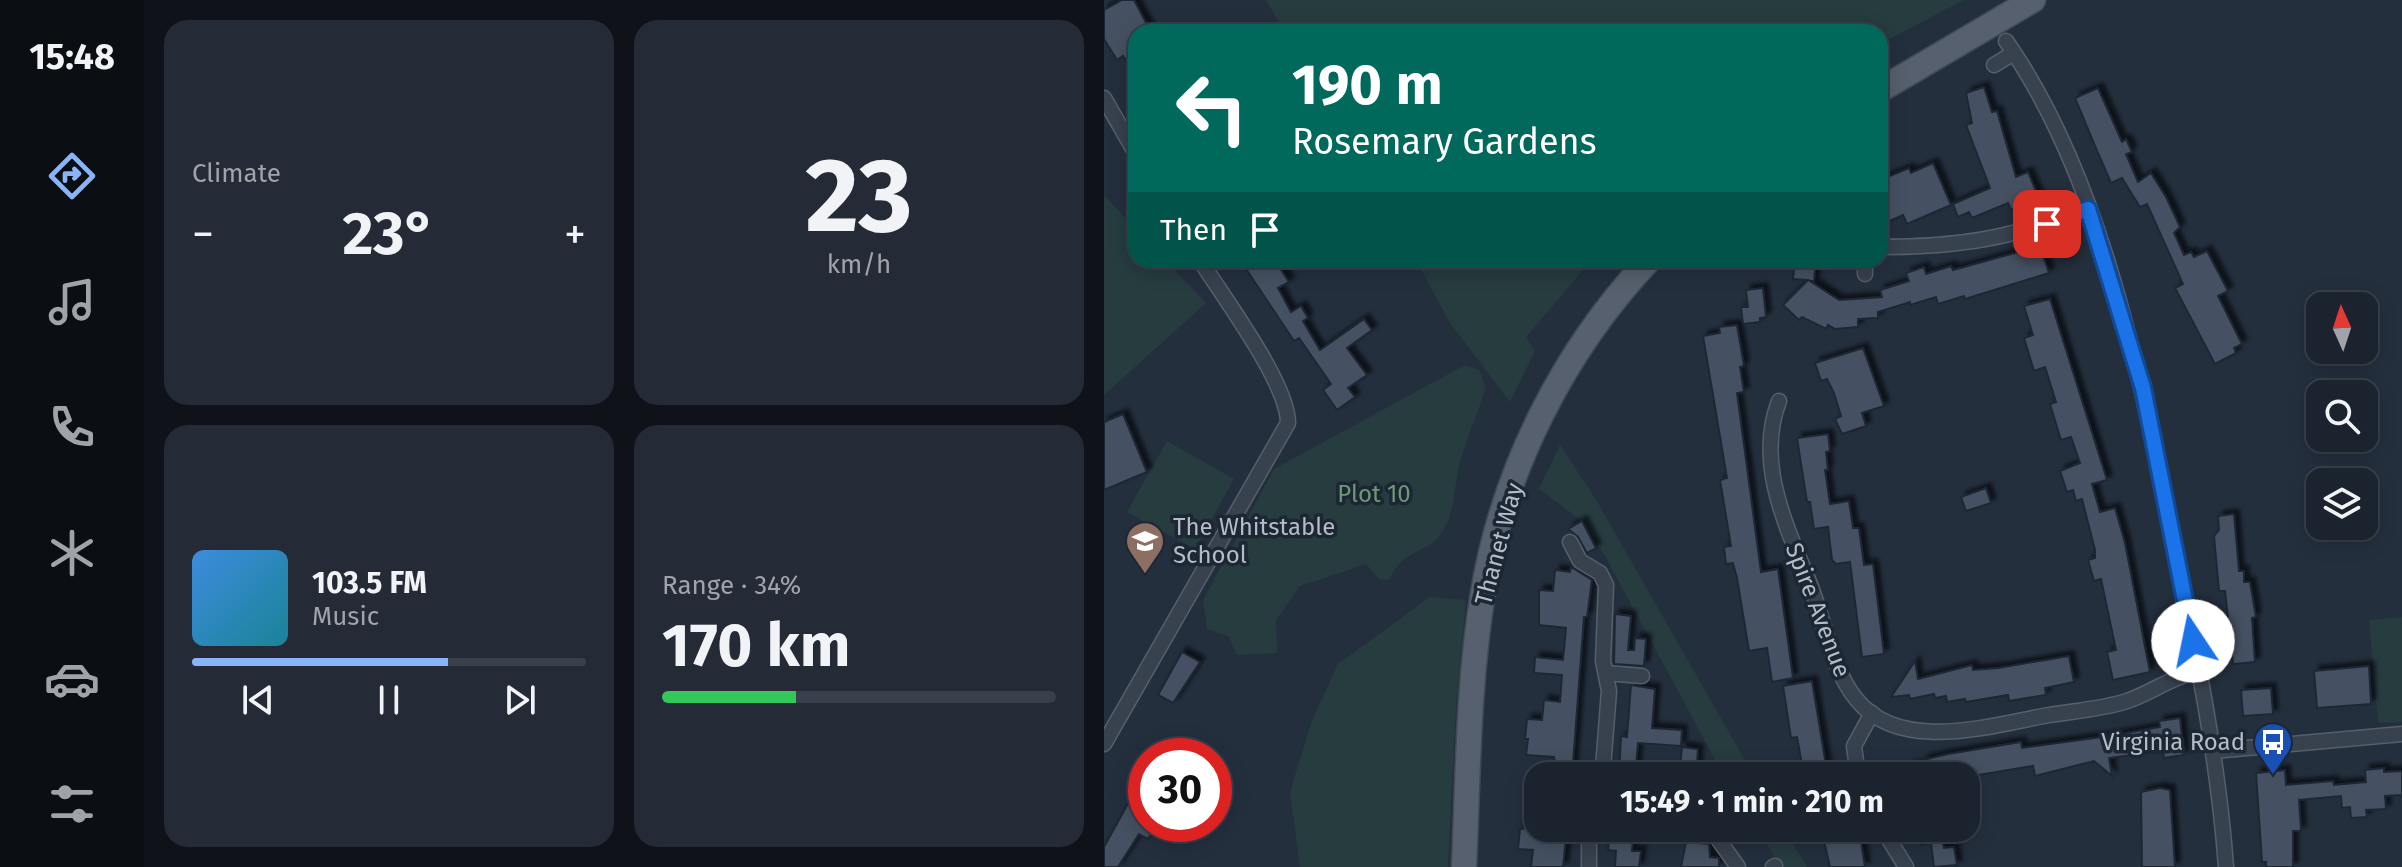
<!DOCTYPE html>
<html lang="en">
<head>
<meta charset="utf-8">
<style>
	:root { --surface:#1b232e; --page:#242b36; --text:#f1f3f6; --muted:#a0a4aa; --line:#39404a; --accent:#8ab4f8 }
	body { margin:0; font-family:"Fira Sans",sans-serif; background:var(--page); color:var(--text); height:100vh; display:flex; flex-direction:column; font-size:30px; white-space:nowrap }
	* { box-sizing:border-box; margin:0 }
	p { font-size:26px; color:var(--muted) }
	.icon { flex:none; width:44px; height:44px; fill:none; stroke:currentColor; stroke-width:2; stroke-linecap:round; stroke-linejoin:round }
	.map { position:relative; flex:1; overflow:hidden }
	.panel { display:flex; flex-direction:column; gap:20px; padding:20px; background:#0f1319; width:960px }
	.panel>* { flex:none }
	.banner { position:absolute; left:24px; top:24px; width:760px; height:244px; border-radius:24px; box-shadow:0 4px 20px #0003,0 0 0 2px var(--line); background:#00695c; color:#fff; overflow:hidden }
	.needle { width:52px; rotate:357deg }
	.controls { position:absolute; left:1202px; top:292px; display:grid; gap:16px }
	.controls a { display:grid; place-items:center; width:72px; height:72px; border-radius:16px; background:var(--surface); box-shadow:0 4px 20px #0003,0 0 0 2px var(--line); font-size:40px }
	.speed { position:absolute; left:24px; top:738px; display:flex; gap:16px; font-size:40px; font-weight:700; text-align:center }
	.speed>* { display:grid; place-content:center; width:104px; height:104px; border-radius:50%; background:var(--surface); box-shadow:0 4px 20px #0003,0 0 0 2px var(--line); line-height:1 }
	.speed .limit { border:12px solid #d22; background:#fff; color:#111 }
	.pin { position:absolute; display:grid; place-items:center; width:68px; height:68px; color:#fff; margin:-34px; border-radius:16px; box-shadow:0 4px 12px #0006 }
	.me { position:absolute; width:88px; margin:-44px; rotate:349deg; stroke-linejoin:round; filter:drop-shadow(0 0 6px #0008) }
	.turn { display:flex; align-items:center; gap:28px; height:168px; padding:0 32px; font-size:36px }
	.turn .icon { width:104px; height:104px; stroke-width:2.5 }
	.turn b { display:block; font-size:56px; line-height:68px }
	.then { display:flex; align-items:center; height:76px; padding:0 32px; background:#0003; gap:16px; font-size:30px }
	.big { font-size:60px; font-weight:700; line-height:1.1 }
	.panel .tile { flex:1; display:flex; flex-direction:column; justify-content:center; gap:12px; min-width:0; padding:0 28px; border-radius:24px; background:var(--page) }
	.panel .dial { align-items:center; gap:0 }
	.dial b { font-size:104px; line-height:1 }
	.song { display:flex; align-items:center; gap:24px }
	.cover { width:96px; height:96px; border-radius:12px; background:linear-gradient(135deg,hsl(210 70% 55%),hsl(190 70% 35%)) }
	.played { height:8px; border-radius:4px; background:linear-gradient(90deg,var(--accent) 65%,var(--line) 65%) }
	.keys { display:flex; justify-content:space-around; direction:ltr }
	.heat { display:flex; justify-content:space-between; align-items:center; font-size:44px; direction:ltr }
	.charge { height:12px; border-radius:6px; background:linear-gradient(90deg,#34c759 34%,var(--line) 0) }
	.panel .tiles { flex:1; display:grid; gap:20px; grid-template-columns:repeat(2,1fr) }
	.trip { position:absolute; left:420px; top:762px; width:456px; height:80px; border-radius:24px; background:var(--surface); box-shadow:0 4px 20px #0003,0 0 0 2px var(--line); font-weight:700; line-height:80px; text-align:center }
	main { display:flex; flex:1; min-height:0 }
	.tab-bar { display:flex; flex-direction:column; width:144px; justify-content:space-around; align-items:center; background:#0b0e12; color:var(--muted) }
	.tab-bar .icon { width:56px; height:56px }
	.tab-bar .current { color:var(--accent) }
	.tab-bar b { font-size:36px; color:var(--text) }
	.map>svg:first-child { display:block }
</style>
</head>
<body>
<main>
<nav class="tab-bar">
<b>15:48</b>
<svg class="icon current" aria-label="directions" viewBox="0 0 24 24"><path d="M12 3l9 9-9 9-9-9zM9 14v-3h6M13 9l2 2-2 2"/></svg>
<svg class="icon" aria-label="music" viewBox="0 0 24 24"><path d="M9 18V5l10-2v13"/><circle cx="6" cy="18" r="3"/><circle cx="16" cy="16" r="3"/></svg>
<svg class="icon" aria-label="phone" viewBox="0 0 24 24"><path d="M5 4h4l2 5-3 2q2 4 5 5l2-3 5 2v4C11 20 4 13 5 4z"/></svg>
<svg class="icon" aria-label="climate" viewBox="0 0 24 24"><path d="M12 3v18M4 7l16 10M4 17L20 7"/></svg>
<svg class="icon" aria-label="car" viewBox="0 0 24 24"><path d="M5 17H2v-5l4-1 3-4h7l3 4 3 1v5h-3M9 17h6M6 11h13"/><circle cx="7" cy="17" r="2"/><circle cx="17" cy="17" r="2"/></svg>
<svg class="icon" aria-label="filters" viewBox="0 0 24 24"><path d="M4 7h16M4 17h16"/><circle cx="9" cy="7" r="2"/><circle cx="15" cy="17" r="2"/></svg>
</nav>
<section class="panel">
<div class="tiles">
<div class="tile"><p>Climate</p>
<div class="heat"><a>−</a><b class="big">23°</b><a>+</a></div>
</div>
<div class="tile dial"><b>23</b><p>km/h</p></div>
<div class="tile">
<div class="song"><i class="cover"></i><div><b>103.5 FM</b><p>Music</p></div></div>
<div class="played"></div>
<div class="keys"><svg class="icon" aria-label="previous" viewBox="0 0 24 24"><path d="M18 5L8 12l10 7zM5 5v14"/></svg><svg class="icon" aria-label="pause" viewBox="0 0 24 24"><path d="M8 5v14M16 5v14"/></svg><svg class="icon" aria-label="next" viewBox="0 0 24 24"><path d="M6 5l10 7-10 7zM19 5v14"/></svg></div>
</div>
<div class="tile"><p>Range · 34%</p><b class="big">170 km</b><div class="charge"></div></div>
</div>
</section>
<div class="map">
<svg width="1298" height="867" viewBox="0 0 1298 867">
	<defs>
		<filter id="shadow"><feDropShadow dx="5" dy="-5" stdDeviation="2" flood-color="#0009"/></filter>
	</defs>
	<rect width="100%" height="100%" fill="#242f3e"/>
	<g fill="#263c3f">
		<polygon points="162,0 860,0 776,44 776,32 181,32"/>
		<polygon points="0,195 32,229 32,260 61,260 102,303 0,395"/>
		<polygon points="312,260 488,260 422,337 431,351 406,402 346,323"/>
		<path d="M361,365L375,370L382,387C375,411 364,434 357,458C350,481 352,510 339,531C324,555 300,547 285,580L275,579L262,564L196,586L172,620L173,653L133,655L125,637L103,629L99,600L170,469Z"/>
		<polygon points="63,441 130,479 91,549 23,512"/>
		<polygon points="456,445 494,503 650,776 620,776 501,556 478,521 435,489"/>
		<polygon points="326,597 362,600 352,707 344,867 196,867 186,792 207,723 234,664"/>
		<polygon points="1298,617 1298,722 1274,723 1265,620"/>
		<polygon points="653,828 680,828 703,867 677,867"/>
	</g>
	<g fill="#455162" stroke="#1f2835" stroke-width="2" filter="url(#shadow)">
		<polygon points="18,0 30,0 47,32 32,32 32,76 19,56 13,60 0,39 0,10"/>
		<polygon points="880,87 888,112 893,111 912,177 924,172 935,198 907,210 904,203 868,218 865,212 854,217 849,204 886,188 862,125 868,123 862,93"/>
		<polygon points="994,88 1018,142 1022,139 1028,152 1022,154 1034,182 1047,173 1062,197 1076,227 1070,233 1080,255 1087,252 1090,257 1103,251 1124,291 1114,296 1138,344 1130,348 1132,353 1111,364 1071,288 1079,284 1043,204 1036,207 1018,178 1007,183 991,146 971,98"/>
		<polygon points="829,163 847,205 803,224 799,215 779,224 776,180 805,168 807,173"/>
		<polygon points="936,246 945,273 861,299 860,296 834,304 832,297 806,305 806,302 774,312 774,318 754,319 754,327 731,329 724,325 722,329 698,317 695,320 679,305 704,280 689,279 691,260 712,260 710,281 706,281 735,300 778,297 776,290 805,281 802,273 820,267 822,274 847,266 849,270"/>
		<polygon points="136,260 162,260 165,266 172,262 185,282 174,288 187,312 197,306 204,318 199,321 216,350 260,319 268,330 243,348 263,375 244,388 251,397 233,410 219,390 227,384 195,338 190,341"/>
		<polygon points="659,288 662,317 656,318 656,322 639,324 637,307 644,307 642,290"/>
		<polygon points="946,299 1003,480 988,484 996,512 1011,508 1021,543 1046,672 1009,680 1003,652 1012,650 997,579 990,581 984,560 991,558 991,550 978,499 972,501 969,490 963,492 956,471 976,463 967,437 957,440 946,404 952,402 941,367 930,371 920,338 929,335 920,306"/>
		<polygon points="633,325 640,366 636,367 640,392 633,393 657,572 674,569 689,678 668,682 663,648 645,651 633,578 629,563 622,564 620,547 627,546 616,480 623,478 599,336 616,333 615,327"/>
		<polygon points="759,348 780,406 758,413 762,426 738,434 731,419 737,416 730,393 723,379 717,381 711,363"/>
		<polygon points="19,414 43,472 0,490 0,422"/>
		<polygon points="724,434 726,451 722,452 724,470 721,470 726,504 745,501 749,528 755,528 760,565 769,564 780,654 758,657 746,562 732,564 728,560 724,527 710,529 706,502 703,502 693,438"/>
		<polygon points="882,488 887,503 862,511 857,497"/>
		<polygon points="1130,514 1135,571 1140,571 1140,582 1146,582 1152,617 1148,618 1151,662 1129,664 1121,591 1115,591 1110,536 1115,530 1114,516"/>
		<polygon points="478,521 492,548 483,553 474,537 464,529"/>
		<polygon points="467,567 488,580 483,617 480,617 468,776 452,776 450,757 422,755 424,739 421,739 423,719 438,720 440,700 456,702 458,675 430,673 431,657 459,660 462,628 435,625 435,590 449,591 451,570 466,572"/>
		<polygon points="511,614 527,616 524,650 530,650 531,638 542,639 540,666 510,664"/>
		<polygon points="78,652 96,662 69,703 54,695"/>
		<polygon points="965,656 970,682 941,688 942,695 905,701 904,695 862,702 861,699 843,702 842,696 831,698 830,694 806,699 805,695 787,697 811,661 814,679 868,665 869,670 894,668"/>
		<polygon points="1265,666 1267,704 1213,708 1210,671"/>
		<polygon points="708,681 722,765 722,776 700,776 693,737 687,738 679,686"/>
		<polygon points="527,685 551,689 548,728 578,730 577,746 534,743 531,776 515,776 517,736 523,737"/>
		<polygon points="1167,688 1169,714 1139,716 1137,690"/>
		<polygon points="1076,718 1080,755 1060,758 1059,751 1005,758 1008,776 990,761 931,776 929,766 868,776 793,776 793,770 820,764 819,760 844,754 917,742 918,748 1005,736 1056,727 1055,721"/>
		<polygon points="578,747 594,749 592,776 575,776"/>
		<polygon points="1280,768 1280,772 1298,771 1298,795 1281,796 1282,809 1262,810 1263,817 1247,818 1246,807 1238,808 1237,796 1195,800 1197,831 1189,831 1189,867 1162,867 1162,862 1158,862 1152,773 1181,770 1182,785 1229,781 1230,785 1262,782 1261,770"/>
		<polygon points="42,771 42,824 52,824 44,839 35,834 14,867 0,867 0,847"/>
		<polygon points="1056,788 1066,790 1071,867 1038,867 1037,792"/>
		<polygon points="430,828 463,828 459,867 427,867 429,850 414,849 416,829"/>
		<polygon points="717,828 755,828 761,867 726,867"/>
		<polygon points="815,828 836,828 840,848 850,847 853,865 830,867 827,843 817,845"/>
		<polygon points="505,836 529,839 528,851 537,851 535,867 511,867 512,851 504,850"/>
		<polygon points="582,842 605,844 606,857 615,858 615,867 577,867"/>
	</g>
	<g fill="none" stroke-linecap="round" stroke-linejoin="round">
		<defs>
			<g id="street">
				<path d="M902,41C998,178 1036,376 1069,538C1091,647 1114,756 1122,867"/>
				<polyline points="890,65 910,53"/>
				<polyline points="0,98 32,154"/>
				<path d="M776,247C857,247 908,238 984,209"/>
				<polyline points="761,260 761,274"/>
				<path d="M675,401C652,461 680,521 703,577C720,615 726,668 753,700C797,754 888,725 945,715C970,711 999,709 1023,701C1049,692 1069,676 1095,671"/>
				<polyline points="466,542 476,561 496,573 502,585 499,661 505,691 499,768 495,776"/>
				<polyline points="502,673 538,676"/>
				<path d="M0,744L184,423C184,383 119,297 96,260"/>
				<polyline points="1110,751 1298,734"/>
				<polyline points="754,776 750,746 768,713"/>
				<polyline points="485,828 485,867"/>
				<polyline points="514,828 564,832 595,828"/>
				<polyline points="606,828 634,867"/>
				<polyline points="778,828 802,867"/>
				<polyline points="669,867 671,866"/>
			</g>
			<g id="primary">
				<polyline points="776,90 929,0"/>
				<path d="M360,867C364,776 364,683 379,593C399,470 460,350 545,260"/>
			</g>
		</defs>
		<use href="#street" stroke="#565f6c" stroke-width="17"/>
		<use href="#primary" stroke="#414a57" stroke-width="27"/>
		<use href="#street" stroke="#38414e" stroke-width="14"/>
		<use href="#primary" stroke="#56606e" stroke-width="24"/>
	</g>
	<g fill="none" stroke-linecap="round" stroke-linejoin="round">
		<defs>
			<polyline id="route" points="943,224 984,209 1039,388 1089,641"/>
		</defs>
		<use href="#route" stroke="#114b97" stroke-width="20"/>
		<use href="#route" stroke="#1a73e8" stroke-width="14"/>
	</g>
	<defs>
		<symbol id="school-pin" viewBox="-11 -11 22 30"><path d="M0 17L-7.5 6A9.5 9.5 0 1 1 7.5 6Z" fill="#8d6e63" stroke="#1d2633"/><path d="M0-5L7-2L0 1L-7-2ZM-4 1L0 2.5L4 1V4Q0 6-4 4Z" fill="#fff"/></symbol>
		<symbol id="bus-pin" viewBox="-11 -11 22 30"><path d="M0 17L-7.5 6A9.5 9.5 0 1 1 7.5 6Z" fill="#1a4fb4" stroke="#1d2633"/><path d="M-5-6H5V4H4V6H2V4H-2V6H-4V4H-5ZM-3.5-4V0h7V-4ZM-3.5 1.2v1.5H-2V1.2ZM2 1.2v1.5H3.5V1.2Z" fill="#fff"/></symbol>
	</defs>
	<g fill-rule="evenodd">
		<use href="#school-pin" x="19" y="519" width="44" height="60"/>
		<use href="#bus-pin" x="1147" y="720" width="44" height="60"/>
	</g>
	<g text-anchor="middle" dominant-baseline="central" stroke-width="7" stroke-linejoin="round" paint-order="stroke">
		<g font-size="24" fill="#6b9a76" stroke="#1d2633">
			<text x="270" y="494">Plot 10</text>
		</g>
		<g font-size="24" fill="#b4bcc9" stroke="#1d2633" text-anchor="start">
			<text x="69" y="527">The Whitstable<tspan x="69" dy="28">School</tspan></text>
			<text x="1141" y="742" text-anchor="end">Virginia Road</text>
		</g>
		<g font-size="24" fill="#b4bcc9" stroke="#1d2633">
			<text transform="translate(395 544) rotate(-75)">Thanet Way</text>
			<text transform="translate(714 610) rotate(69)">Spire Avenue</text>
		</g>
	</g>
</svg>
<div class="controls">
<a><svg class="needle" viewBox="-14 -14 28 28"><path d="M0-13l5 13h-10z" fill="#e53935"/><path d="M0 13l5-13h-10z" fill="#a0a4aa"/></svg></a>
<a><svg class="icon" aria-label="search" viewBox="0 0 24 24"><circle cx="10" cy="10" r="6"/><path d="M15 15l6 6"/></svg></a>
<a><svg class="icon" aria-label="layers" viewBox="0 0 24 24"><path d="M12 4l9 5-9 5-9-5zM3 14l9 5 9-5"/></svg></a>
</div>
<div class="speed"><div class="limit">30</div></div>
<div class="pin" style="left:943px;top:224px;background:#d93025"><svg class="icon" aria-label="arrive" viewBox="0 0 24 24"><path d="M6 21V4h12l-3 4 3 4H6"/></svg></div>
<svg class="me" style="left:1089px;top:641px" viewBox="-20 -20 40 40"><circle r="19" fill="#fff"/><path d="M0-13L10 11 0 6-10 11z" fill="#1a73e8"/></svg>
<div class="trip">15:49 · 1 min · 210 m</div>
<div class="banner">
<div class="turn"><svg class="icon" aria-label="left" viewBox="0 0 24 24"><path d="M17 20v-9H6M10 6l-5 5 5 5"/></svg><div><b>190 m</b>Rosemary Gardens</div></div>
<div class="then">Then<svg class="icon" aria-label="arrive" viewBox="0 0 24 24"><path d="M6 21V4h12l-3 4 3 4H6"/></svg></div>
</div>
</div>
</main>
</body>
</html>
